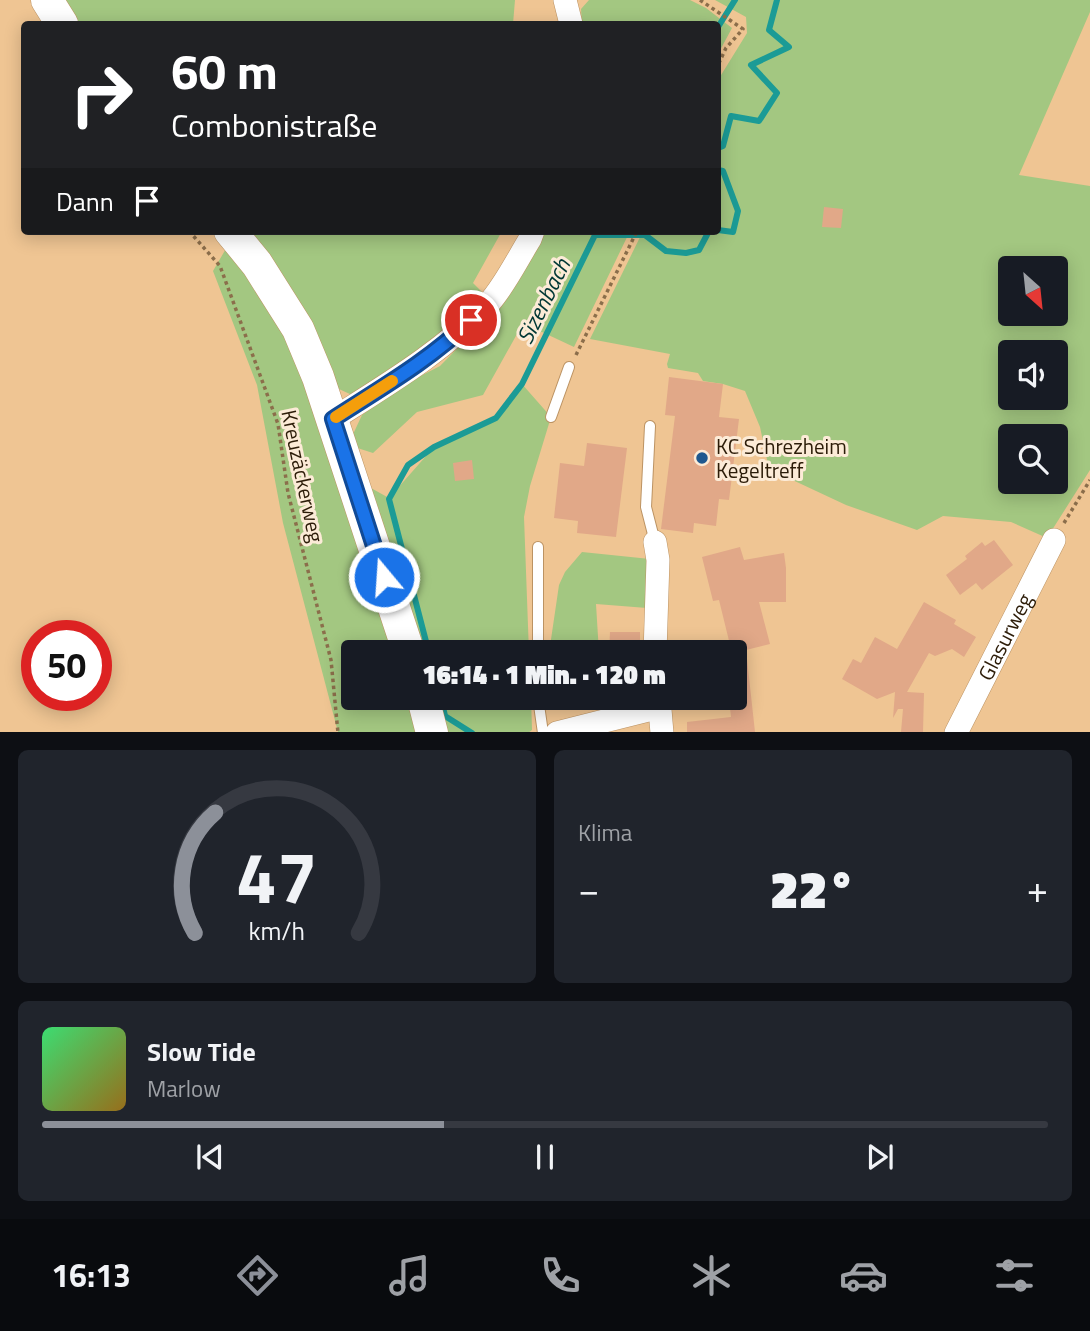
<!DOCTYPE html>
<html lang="de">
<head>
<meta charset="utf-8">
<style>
	:root { --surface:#171b24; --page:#20242c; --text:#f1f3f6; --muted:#9ea1a6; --line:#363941; --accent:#8c9099 }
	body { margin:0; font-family:"Titillium Web",sans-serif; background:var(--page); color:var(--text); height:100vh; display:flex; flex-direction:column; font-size:26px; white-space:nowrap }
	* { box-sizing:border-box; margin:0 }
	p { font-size:23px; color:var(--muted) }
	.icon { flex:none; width:38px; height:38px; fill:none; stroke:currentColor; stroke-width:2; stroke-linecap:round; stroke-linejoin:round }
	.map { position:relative; height:732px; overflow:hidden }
	.details { display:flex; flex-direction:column; gap:18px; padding:18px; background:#0d0f14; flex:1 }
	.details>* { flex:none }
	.hud { position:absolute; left:21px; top:21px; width:700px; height:214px; border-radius:7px; box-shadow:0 4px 18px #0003; background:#202124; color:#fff; overflow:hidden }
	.needle { width:46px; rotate:153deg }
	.controls { position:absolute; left:998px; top:256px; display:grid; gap:14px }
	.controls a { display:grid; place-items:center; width:70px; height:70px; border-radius:7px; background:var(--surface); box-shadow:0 4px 18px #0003; font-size:35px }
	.speed { position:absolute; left:21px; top:620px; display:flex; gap:14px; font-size:35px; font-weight:700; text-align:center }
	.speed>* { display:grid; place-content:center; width:91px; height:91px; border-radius:50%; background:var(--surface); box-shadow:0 4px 18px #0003; line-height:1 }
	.speed .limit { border:10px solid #d22; background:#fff; color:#111 }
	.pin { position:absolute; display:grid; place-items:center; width:60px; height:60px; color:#fff; margin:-30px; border:4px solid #fff; border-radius:50%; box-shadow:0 2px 7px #0007 }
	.me { position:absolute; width:77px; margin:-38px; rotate:342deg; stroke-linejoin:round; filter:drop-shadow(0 0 5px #0008) }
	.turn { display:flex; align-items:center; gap:24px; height:147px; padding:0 35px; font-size:32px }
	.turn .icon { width:91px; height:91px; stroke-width:2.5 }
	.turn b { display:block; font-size:49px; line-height:60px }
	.then { display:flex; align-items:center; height:66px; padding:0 35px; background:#0003; gap:14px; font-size:26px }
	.big { font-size:52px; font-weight:800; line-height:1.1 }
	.details .card { flex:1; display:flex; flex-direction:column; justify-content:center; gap:10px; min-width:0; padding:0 24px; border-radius:10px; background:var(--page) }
	.details .dial { align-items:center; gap:0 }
	.dial svg { height:182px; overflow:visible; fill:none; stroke:var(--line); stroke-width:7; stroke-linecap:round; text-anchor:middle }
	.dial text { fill:var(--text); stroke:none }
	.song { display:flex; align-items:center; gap:21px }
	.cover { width:84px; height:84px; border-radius:10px; background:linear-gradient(135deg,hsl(140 70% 55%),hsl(40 70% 35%)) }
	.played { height:7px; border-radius:4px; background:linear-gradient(90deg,var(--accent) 40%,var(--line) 40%) }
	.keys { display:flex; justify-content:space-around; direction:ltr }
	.heat { display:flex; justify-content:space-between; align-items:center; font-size:38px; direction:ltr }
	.details .tiles { flex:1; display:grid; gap:18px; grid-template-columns:1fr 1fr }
	.card:last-child { grid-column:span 2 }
	.trip { position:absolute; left:341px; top:640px; width:406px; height:70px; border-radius:7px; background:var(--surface); box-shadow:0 4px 18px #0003; font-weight:800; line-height:70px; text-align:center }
	.tab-bar { display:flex; height:112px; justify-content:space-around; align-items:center; background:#090b0e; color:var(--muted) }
	.tab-bar .icon { width:49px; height:49px }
	.tab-bar .selected { color:var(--accent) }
	.tab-bar b { font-size:32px; color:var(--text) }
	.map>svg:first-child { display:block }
</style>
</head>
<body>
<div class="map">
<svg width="1090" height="733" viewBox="0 0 1090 733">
	<rect width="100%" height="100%" fill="#efc593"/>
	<g fill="#a3c781" fill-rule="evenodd">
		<polygon points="57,0 515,0 513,24 72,24"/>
		<polygon points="589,0 690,0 706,8 732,28 718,54 718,24 582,24 581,9"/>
		<path d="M715,0H1090V12L1019,175L1090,186V470L1047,538L1011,522L943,516L917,530L846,505L769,469L760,427L745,391L723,384L703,381L698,373L668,368L667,364L670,354L590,339L643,231H718V80L747,33L746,17ZM1010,268H1055V313H1010ZM1010,352H1055V397H1010ZM1010,436H1055V481H1010Z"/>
		<polygon points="238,231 502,231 473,283 491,301 352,395 328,384"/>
		<polygon points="541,231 630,231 574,347 542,332 517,334 483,395 417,412 373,453 348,445 362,415 403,385 440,366 501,304"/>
		<polygon points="231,240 292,332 401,653 354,653 354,698 415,698 426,732 338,732 283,523 257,385 213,271"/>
		<polygon points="522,384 551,417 530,486 524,517 529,653 409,653 351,477 389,498 434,447 496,418"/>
		<polygon points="582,552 650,559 647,608 596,604 599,653 549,653 559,585 565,572"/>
		<polygon points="423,698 531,698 532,730 528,733 432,732"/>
	</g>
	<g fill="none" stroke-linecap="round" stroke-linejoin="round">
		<g stroke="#1b9b96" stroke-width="6">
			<polyline points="718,27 735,0"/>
			<polyline points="718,148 723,146 731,116 759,121 777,93 751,65 789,47 769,30 777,0"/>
			<polyline points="718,170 723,171 738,211 733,232 718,230"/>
			<polyline points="429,653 389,499 408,465 434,447 496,418 522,384 595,235 645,235 666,251 686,253 699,250 709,231"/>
			<polyline points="441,698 445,716 472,733"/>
		</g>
	</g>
	<g fill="#e1a888">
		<polygon points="824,207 843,209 841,228 822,227"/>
		<polygon points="669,377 723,384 719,417 739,419 729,500 719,499 716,526 694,523 693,533 661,529 675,416 665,415"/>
		<polygon points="587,443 627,448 616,537 577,533 578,521 554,518 560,463 584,466"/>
		<polygon points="472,460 474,479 455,481 453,463"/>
		<polygon points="994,540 1013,565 982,590 976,583 960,595 946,575 967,559 965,556 982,542 985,546"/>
		<polygon points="740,547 744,560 784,553 786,568 786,602 759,602 770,644 746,650 755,732 687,732 687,722 731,717 729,698 735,698 735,653 732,653 719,600 713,601 702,557"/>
		<polygon points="924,602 956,620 954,624 976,637 964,657 952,649 935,656 929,653 907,692 924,693 923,732 901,732 903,709 898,709 893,718 895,692 877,699 842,679 853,659 861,663 875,637 897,649"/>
		<polygon points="610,632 640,632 640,653 609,653"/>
	</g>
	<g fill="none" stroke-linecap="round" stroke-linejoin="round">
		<defs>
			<g id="service">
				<polyline points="551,417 569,367"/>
				<polyline points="650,426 646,507 655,542"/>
				<polyline points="538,547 538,653"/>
				<polyline points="538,698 543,733"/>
			</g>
			<g id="minor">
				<polyline points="565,0 571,24"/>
				<path d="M333,419C388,384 444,351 489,303C505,285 517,260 530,239L533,231"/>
				<polyline points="655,542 658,560 655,653"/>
				<polyline points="659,698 662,733"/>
				<polyline points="557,733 660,707"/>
				<path id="s1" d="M956,733L1054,540"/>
			</g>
			<g id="secondary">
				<polyline points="47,0 62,24"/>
				<polyline points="230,231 257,264 298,329 318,377 409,653"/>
				<polyline points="423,698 432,733"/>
			</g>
		</defs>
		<use href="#service" stroke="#bc9363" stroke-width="12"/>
		<use href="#minor" stroke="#bc9363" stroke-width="24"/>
		<use href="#secondary" stroke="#bc9363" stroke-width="33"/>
		<g stroke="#8b6e4b" stroke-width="3.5" stroke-dasharray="3.5 3.5" stroke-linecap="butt">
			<polyline points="700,0 743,29 726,48 718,65"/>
			<polyline points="189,231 220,266 278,424 288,493 331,660 338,733"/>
			<polyline points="576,355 637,231"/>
			<polyline points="1064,523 1090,480"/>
		</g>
		<use href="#service" stroke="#fff" stroke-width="10"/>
		<use href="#minor" stroke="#fff" stroke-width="23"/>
		<use href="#secondary" stroke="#fff" stroke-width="32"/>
	</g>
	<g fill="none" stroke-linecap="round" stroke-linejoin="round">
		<defs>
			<path id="route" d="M384,577L333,419C381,388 430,360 471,320"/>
		</defs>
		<use href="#route" stroke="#114b97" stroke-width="18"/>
		<use href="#route" stroke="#1a73e8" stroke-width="12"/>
		<polyline stroke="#f59e0b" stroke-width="12" points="336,417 392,381"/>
	</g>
	<circle fill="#1e588f" stroke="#fcebd7" stroke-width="2.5" cx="702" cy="458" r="7"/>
	<g text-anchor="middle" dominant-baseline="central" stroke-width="6" stroke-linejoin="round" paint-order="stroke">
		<g font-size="21" fill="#2c1c08" stroke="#fcebd7" text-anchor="start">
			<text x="716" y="446">KC Schrezheim<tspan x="716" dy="24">Kegeltreff</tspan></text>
		</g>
		<g font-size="21" fill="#2c1c08" stroke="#fcebd7">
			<text transform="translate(303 476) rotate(78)">Kreuzäckerweg</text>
			<text stroke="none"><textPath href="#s1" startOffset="108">Glasurweg</textPath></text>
		</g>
		<g font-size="23" font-style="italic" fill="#003735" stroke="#fcebd7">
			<text transform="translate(543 301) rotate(-64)">Sizenbach</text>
		</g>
	</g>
</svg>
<div class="controls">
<a><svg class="needle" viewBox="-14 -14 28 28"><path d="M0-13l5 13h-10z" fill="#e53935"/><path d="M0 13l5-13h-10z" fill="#9ea1a6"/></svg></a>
<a><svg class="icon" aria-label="sound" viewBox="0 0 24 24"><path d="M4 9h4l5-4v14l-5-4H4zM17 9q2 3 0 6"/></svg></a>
<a><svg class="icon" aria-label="search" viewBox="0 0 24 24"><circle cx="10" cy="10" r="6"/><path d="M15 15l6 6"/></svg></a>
</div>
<div class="speed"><div class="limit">50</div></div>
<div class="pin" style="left:471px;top:320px;background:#d93025"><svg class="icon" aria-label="arrive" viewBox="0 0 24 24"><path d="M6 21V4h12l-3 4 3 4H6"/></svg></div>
<svg class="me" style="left:384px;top:577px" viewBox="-20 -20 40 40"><circle r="17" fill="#1a73e8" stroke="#fff" stroke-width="3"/><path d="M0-11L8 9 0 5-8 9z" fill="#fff"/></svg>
<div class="trip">16:14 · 1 Min. · 120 m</div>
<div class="hud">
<div class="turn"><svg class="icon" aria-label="right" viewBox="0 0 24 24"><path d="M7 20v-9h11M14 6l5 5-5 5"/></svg><div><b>60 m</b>Combonistraße</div></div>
<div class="then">Dann<svg class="icon" aria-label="arrive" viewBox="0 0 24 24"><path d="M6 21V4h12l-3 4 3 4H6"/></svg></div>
</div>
</div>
<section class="details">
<div class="tiles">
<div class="card dial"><svg viewBox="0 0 100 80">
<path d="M14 69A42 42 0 1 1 86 69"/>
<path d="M14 69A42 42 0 0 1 23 16" stroke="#8c9099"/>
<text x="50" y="56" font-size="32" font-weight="700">47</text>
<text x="50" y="72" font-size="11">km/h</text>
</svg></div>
<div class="card"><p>Klima</p>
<div class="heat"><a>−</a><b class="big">22°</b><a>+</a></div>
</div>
<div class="card">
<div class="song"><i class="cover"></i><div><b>Slow Tide</b><p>Marlow</p></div></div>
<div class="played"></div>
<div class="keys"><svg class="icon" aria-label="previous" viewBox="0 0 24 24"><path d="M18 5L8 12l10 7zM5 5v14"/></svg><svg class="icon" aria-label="pause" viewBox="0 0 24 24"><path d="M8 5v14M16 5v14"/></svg><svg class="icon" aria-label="next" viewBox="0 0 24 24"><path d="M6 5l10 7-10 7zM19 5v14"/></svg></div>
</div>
</div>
</section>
<nav class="tab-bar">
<b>16:13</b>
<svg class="icon selected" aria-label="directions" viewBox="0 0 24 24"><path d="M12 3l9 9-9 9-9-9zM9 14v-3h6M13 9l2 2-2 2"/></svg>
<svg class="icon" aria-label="music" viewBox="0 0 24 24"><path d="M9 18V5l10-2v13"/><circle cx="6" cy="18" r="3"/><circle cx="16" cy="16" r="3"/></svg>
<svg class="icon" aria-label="phone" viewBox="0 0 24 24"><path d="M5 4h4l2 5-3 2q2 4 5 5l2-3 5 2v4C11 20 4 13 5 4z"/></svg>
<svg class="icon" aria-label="climate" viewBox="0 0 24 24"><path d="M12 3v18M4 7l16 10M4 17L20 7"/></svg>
<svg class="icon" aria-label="car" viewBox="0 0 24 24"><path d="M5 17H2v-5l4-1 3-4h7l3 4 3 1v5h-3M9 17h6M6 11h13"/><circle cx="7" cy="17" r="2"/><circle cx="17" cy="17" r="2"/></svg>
<svg class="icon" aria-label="filters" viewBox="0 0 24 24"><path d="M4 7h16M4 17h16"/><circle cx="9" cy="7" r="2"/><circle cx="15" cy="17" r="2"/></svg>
</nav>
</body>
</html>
